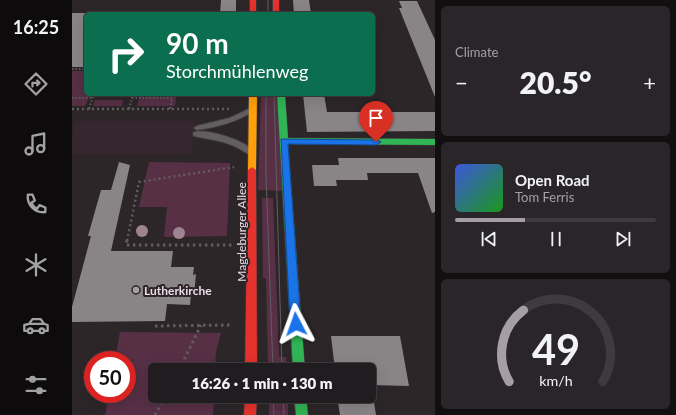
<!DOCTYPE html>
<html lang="en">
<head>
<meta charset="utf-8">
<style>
	:root { --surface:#211c1f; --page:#292528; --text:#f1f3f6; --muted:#a2a1a4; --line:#3e3a3d; --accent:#a59ea2 }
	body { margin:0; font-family:Lato,sans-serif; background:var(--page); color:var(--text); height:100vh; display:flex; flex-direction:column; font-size:15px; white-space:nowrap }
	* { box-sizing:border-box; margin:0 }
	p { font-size:13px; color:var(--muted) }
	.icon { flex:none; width:22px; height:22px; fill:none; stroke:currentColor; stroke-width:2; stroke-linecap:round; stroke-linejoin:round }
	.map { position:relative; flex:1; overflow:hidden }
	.side { display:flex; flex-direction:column; gap:6px; padding:6px; background:#120f11; width:241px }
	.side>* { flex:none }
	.banner { position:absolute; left:12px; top:12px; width:291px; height:84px; border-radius:6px; box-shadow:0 4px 16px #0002,0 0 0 1px var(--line); background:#0b6e4f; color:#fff; overflow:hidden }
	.speed { position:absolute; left:12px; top:351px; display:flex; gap:8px; font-size:20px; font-weight:700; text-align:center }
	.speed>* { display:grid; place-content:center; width:52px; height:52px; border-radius:50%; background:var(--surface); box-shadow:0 4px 16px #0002,0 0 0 1px var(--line); line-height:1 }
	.speed .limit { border:6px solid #d22; background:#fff; color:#111 }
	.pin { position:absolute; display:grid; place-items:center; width:34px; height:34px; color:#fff; margin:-41px -17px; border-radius:50% 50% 50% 0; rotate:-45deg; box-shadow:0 0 4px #0007 }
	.pin .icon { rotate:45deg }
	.me { position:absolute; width:44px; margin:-22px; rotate:356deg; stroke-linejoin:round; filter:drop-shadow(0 0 3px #0008) }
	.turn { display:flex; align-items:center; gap:14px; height:84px; padding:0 16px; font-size:18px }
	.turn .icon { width:52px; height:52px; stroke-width:2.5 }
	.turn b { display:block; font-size:28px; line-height:34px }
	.big { font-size:30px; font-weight:800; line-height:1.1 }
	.side .card { flex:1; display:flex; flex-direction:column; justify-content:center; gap:6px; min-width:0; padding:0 14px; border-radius:6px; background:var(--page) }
	.side .dial { align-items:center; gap:0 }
	.dial svg { height:104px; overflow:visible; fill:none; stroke:var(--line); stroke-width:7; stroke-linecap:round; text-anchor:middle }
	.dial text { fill:var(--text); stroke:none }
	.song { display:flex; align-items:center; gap:12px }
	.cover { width:48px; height:48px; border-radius:6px; background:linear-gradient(135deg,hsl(230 70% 55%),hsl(120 70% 35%)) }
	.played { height:4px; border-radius:2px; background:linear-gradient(90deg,var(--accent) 35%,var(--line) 35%) }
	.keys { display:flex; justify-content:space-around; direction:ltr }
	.heat { display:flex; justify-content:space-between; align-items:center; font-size:22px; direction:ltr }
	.trip { position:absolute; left:76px; top:363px; width:228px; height:40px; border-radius:6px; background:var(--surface); box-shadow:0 4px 16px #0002,0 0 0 1px var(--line); font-weight:800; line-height:40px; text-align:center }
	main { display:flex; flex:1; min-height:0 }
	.menu { display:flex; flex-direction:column; width:72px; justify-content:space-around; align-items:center; background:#0d0b0c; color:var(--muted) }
	.menu .icon { width:28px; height:28px }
	.menu .active { color:var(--accent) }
	.menu b { font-size:18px; color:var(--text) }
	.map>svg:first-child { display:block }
</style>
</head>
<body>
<main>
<nav class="menu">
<b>16:25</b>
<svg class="icon active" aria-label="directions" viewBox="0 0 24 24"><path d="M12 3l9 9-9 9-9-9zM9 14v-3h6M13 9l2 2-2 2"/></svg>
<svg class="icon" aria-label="music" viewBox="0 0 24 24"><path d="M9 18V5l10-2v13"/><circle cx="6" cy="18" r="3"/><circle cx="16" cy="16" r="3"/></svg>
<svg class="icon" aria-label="phone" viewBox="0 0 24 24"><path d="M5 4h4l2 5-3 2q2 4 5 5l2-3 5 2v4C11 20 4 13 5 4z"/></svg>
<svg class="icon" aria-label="climate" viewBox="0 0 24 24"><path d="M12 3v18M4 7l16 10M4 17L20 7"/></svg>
<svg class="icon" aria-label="car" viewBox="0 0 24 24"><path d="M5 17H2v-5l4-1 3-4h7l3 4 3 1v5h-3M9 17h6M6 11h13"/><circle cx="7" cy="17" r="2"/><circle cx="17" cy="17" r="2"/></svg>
<svg class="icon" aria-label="filters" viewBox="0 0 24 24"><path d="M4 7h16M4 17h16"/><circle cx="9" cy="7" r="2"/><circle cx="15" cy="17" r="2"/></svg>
</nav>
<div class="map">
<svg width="363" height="415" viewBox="0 0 363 415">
	<rect width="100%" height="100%" fill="#2c2629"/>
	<polygon fill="#36272e" points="1,121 123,121 119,154 0,155"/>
	<g fill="#573046">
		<polygon points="0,71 14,71 14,94 18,94 13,106 0,106"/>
		<polygon points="68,94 105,94 103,106 65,106"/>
		<polygon points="189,94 205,94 212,191 186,190"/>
		<polygon points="23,100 51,100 50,106 21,106"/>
		<polygon points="77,162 158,163 155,236 92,237 95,207 67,207"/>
		<polygon points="190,198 201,198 207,357 214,357 215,370 196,370 194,279 191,278"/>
		<polygon points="48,332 149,333 144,352 143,370 83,370 83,396 142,396 141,415 33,415 37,394 55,394 55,360 43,360"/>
		<rect x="197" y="396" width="19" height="19"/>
	</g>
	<g fill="#898486">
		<polygon points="149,0 164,0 164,14 148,14"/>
		<polygon points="221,0 237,0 239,14 222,14"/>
		<polygon points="327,1 345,1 363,40 363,97 327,8 330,8"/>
		<rect x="0" y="13" width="14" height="54"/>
		<polygon points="231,94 252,94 255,112 363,112 363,131 235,132"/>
		<polygon points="266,158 363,158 363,212 360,213 346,173 295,173 296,180 264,180 265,186 242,186 240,165 267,165"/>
		<polygon points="47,162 58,165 39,251 101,251 99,267 122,267 121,275 124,274 122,295 119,295 118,305 95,304 93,321 0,322 0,307 19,236 16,236 29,190 39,190"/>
		<polygon points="259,336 328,336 337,386 297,385 297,370 263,370"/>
		<polygon points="265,396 301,396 304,415 268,415"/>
	</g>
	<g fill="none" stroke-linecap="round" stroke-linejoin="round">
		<defs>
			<g id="lane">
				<path d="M181,107L183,108V110C165,122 146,127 125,130L122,128L125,126L158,118Z"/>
				<path d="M122,132C137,129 172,140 183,152L179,154H176C156,140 144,141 122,136L121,134Z"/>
			</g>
			<g id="fast">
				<polygon points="205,94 213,94 216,138 363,139 363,145 216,144 233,370 221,370"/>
				<polygon points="222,396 234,396 236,415 224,415"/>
			</g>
			<polygon id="slow" points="177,94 185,94 184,170 180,173 176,170"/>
			<g id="jam">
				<rect x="178" y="0" width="6" height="14"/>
				<rect x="201" y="0" width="6" height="14"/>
				<polygon points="180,167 184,170 185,370 173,370 176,170"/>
				<polygon points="173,396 185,396 184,415 172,415"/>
			</g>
		</defs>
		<use href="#lane" stroke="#464144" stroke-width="2"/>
		<use href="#fast" stroke="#464144" stroke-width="1"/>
		<use href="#slow" stroke="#464144" stroke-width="1"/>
		<use href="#jam" stroke="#464144" stroke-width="1"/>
		<g stroke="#615d5f" stroke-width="2" stroke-dasharray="1.5 2" stroke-linecap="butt">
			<polyline points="0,69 14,69"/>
			<polyline points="0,98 21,98"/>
			<polyline points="60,98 100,98 99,105"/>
			<polyline points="18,105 22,94"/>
			<polyline points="58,105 61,94"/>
		</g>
		<g stroke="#615d5f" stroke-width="2.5" stroke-dasharray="2 3" stroke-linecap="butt">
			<polyline points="0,109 157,109"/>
			<polyline points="17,109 19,104"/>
			<polyline points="57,109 58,104"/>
			<polyline points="98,109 99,104"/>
			<polyline points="55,241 67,182 162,167"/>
		</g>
		<g stroke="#615d5f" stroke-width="3" stroke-dasharray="2.5 3.5" stroke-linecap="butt">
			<polyline points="55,240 54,245 160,245"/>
			<polyline points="83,326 159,325"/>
			<polyline points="107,370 129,325"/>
			<polyline points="83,415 93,396"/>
		</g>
		<use href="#lane" fill="#635f61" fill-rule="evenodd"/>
		<use href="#fast" fill="#30b455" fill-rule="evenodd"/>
		<use href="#slow" fill="#ff9f0a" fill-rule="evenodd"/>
		<use href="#jam" fill="#e5322d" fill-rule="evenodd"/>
		<g stroke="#635e60" stroke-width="1">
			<polyline points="196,0 196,14"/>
			<polyline points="194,94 194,174 201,370"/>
			<polyline points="202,94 210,370"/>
			<polyline points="201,396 202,415"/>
			<polyline points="211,396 212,415"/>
		</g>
	</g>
	<g fill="#9d8490">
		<circle cx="70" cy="231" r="6"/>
		<circle cx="107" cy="233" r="6"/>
	</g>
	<polygon fill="#1a73e8" stroke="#114b97" points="209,139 304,140 309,142 304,145 216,144 229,324 228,328 224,329 220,328 218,324"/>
	<circle fill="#a59ea2" stroke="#2e2429" stroke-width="1.5" cx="64" cy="290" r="4"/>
	<g text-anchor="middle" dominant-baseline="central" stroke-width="4" stroke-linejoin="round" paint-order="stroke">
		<g font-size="12" fill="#e6dfe3" stroke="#2e2429">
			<text transform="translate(169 232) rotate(-90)">Magdeburger Allee</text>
		</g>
		<g font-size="12" font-weight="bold" fill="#e6dfe3" stroke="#2e2429" text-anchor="start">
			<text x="72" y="290">Lutherkirche</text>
		</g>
	</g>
</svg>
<div class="speed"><div class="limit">50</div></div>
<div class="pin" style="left:304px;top:142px;background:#d93025"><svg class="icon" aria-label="arrive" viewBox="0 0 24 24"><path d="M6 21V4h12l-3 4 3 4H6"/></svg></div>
<svg class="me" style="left:224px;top:324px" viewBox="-20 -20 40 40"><path d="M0-17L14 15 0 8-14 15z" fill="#1a73e8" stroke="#fff" stroke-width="4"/></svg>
<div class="trip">16:26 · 1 min · 130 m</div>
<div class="banner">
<div class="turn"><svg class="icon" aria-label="right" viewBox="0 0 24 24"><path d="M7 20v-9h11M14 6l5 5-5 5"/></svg><div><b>90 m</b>Storchmühlenweg</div></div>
</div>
</div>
<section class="side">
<div class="card"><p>Climate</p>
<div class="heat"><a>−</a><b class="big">20.5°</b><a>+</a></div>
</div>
<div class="card">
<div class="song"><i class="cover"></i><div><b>Open Road</b><p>Tom Ferris</p></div></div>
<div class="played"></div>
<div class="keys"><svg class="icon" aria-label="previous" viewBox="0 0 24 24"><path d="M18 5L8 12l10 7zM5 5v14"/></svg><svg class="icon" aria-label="pause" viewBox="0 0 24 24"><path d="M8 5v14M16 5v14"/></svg><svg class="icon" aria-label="next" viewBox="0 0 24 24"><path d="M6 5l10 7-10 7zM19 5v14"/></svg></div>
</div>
<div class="card dial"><svg viewBox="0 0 100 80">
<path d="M14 69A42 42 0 1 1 86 69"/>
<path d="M14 69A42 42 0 0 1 25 14" stroke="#a59ea2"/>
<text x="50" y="56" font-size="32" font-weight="700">49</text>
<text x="50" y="72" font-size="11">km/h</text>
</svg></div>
</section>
</main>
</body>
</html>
